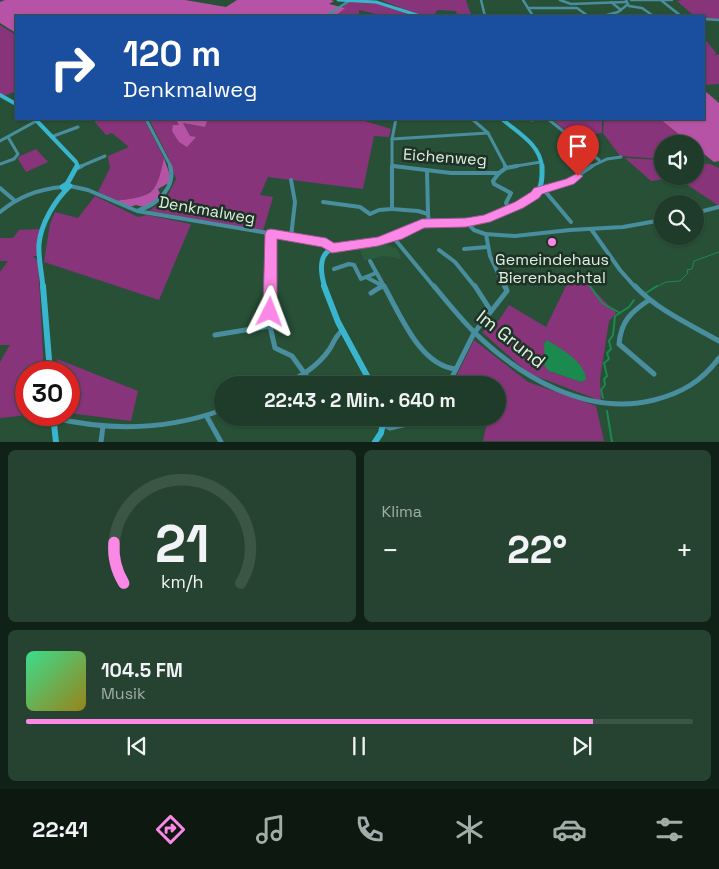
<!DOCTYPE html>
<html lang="de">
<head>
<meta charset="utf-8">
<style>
	:root { --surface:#1e3c29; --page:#264331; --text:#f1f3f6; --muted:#a1ada8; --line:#3c5646; --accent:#fb87e6 }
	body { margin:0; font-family:"Space Grotesk",sans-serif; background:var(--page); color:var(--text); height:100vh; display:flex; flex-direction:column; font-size:19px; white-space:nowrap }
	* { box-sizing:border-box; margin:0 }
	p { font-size:16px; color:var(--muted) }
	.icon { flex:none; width:28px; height:28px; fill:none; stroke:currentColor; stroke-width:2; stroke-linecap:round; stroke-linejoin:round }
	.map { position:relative; height:442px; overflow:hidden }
	.side { display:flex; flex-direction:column; gap:8px; padding:8px; background:#102117; flex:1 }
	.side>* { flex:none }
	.guide { position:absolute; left:15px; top:15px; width:690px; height:105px; border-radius:0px; box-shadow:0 1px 4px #0004,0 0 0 1px var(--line); background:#1a4fa0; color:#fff; overflow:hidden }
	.fabs { position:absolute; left:654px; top:135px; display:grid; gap:10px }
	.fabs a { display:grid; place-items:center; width:50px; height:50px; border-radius:50%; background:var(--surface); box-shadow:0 1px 4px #0004,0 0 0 1px var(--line); font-size:25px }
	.speed { position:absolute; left:15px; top:361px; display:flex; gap:10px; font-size:25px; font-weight:700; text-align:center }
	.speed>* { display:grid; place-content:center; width:65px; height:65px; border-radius:50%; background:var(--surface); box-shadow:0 1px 4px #0004,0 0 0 1px var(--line); line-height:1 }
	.speed .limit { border:8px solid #d22; background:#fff; color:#111 }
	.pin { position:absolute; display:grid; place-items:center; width:42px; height:42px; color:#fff; margin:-51px -21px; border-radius:50% 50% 50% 0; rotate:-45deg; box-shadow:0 0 5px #0007 }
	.pin .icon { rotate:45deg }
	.me { position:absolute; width:55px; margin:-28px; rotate:3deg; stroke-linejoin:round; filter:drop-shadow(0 0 4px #0008) }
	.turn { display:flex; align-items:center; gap:18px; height:105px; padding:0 25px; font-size:22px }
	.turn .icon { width:65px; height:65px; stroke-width:2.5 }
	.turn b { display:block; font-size:35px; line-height:42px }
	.big { font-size:38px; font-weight:800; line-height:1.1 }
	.side .widget { flex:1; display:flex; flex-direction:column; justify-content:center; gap:8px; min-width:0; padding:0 18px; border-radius:8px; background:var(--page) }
	.side .dial { align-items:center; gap:0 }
	.dial svg { height:130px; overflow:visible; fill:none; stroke:var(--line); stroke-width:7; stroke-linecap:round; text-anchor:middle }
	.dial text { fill:var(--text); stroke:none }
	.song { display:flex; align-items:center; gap:15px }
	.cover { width:60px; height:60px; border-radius:8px; background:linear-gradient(135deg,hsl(150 70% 55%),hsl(50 70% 35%)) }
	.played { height:5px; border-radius:2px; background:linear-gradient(90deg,var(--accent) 85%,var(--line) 85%) }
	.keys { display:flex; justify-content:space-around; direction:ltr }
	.heat { display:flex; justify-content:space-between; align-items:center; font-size:28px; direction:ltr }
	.side .tiles { flex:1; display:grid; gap:8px; grid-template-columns:1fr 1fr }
	.widget:last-child { grid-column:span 2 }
	.trip { position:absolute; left:214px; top:376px; width:292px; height:50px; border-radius:25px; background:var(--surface); box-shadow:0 1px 4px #0004,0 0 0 1px var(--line); font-weight:800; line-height:50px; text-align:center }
	.dock { display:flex; height:80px; justify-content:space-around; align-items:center; background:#0c1810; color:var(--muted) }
	.dock .icon { width:35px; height:35px }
	.dock .on { color:var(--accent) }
	.dock b { font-size:22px; color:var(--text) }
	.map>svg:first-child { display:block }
</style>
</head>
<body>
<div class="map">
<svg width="719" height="442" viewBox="0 0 719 442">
	<rect width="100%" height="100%" fill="#285037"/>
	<polygon fill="#2c5c3e" points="385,244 397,249 401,258 397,259 395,257 382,256 365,261 358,247"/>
	<g fill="#88347b" fill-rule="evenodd">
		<polygon points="381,0 466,0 471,15 457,14 456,11 437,10 434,16 422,16"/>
		<polygon points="682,0 719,0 719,20 704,19 704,16 692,14 677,1"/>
		<polygon points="349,1 373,2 417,16 376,16 376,14 359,10 359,16 335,16"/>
		<polygon points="0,25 16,35 16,91 4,96 0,93"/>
		<polygon points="704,38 716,53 715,55 719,55 719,84 704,85"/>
		<polygon points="99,119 144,119 164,158 159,184 144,197 115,201 98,192 110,168 108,156 129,147 112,133 106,135 94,121"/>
		<polygon points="149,119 176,119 190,136 183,123 205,127 208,119 358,119 391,129 389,137 374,136 363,189 268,177 260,195 273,197 263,231 149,211 166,199 176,179 169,159"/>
		<polygon points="552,119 602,119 602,133 573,137"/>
		<polygon points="604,119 660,119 691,144 662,144 662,159 620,156 603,133"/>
		<polygon points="36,149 48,162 26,172 18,159 20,156"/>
		<polygon points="625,158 662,160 662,176 695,176 695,163 710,164 719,168 719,206 676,177 651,181"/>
		<polygon points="95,196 138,217 147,215 191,224 159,300 44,262 50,224 55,212 78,218"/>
		<polygon points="41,229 37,256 33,256 38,261 44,372 26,372 27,415 0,418 0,362 10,345 0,345 0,272 8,261 0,261 0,238 13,238 19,230"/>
		<path d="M582,278L616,313L609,321L600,379L601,401L528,373L482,332L499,320L509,305L546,327L566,286ZM547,340L580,365L586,380L581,382L549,371L545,367Z"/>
		<polygon points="474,340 528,382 596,406 604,441 483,441 488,418 498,418 498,385 452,385"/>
		<polygon points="57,359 138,391 131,421 69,413 69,372 59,372"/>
	</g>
	<g fill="#b753a6">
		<polygon points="5,0 185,0 226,7 237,0 331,0 334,1 329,4 345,8 335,16 16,16 16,33 0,23 0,2"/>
		<polygon points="704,90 719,103 719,161 714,162 695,147 695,144 691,144 660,119 704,119"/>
		<polygon points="176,119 208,119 205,127 183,123 190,136 196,137 187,147 179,142 172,131 173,125 179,125"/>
		<path d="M164,158L172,181L158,189L162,198L148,208L136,205L130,207L115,201C153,196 156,196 164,158Z"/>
	</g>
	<path fill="#1a8a4f" d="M547,340C561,349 586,362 586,380L581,382L549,371L545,367L544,344Z"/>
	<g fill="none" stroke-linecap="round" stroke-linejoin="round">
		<g stroke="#1a8a4f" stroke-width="1">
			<polyline points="579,270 591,288"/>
			<polyline points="654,288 666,282 680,281 688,273 687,270 692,269 694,261 719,252"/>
		</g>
		<g stroke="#1a8a4f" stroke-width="2">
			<polyline points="590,286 602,303 620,313"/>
			<polyline points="646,293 657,286"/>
			<polyline points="603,398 601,390 605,385 604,379 607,376 604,363 609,359 607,353 611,349 609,341 613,335 615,316 629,307 634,300"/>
			<polyline points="607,411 612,442"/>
		</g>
		<g stroke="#498e9e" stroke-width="2.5">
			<polyline points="481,0 485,16"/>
			<polyline points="523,0 533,16"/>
			<polyline points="560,0 571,4 626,2"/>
			<polyline points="626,0 629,6 642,8 652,15"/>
			<polyline points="631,0 672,0"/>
			<polyline points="662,1 681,16"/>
			<polyline points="611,2 621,10"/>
			<polyline points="528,8 577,8 588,16"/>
			<polyline points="326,16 349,1"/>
			<polyline points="603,16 618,12 627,5"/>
			<polyline points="631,16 676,16"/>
			<polyline points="704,19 719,20"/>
		</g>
		<g stroke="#498e9e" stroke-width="3">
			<polyline points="146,119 171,167"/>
			<polyline points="472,119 488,133 506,167"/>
			<polyline points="548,119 599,160"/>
			<polyline points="531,120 539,119"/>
			<polyline points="51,137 78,127"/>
			<polyline points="392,139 488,133"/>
			<polyline points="0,141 40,119"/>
			<polyline points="0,164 14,159 18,154 8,137"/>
			<polyline points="392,166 404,167"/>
			<polyline points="79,167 105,156"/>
			<polyline points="392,167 392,139 396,119"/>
			<polyline points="510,167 541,162"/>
			<polyline points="590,167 607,159 621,157"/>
		</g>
		<g stroke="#498e9e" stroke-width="4">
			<polyline points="392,166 392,209 418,211 428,214 429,223"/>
			<polyline points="393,166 451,173 499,173 506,168 517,166"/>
			<polyline points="505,166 506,168"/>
			<polyline points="78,168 82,166"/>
			<polyline points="427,170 428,214"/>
			<polyline points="499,173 493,181 494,184 511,193 506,203 510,210"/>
			<polyline points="291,180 295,202 291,237"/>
			<polyline points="70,186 88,190 137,211 316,241 326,243 332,248"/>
			<polyline points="0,188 14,200"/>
			<polyline points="544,190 571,222"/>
			<polyline points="538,191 565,184 592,166"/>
			<polyline points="323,202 360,207 370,214 379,210 392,209"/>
			<path d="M139,210C157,205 177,186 170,166"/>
			<path d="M0,212C18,197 38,189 62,187"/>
			<polyline points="695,213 719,207"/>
			<polyline points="466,222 474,230 485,234 515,236 570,230 623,227 662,220"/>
			<polyline points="591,229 620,270 636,288"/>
			<polyline points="486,234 490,256 505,288"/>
			<polyline points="393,237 435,288"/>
			<polyline points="464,249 487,247"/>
			<polyline points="439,250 455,262 476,288"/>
			<polyline points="370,261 385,288"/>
			<polyline points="334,269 349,264 354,265 361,279 376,273"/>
			<polyline points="366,277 383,286 380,288"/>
			<polyline points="270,288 271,234"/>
		</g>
		<g stroke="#498e9e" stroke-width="5">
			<polyline points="270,286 270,326 275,348 292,356 313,385"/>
			<path d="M384,286C400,314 420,366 456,369"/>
			<path d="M434,286C447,302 460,318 474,332C520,377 588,417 654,400C682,393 702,381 719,358"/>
			<polyline points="475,286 491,311"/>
			<path d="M635,286C657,310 691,325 719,341"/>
			<polyline points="371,293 382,286"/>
			<path d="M649,300C631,312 621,321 619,344L654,374"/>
			<polyline points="215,335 270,326"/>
			<path d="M282,385C301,377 317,367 329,350C334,343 335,336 342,331"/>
			<polyline points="448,385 474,333 507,291 505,286"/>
			<polyline points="207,417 221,442"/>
			<path d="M54,418C110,431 167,430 222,410"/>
			<polyline points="384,425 390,428 420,421"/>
			<polyline points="101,442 103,426"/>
		</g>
		<polyline stroke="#39b5ce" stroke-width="3" points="338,0 376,2 420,16"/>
		<g stroke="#39b5ce" stroke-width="4">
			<polyline points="0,95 16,104"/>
			<polyline points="35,119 76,162 78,167"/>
			<path d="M502,119C518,133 540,144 542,167"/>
		</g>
		<g stroke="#39b5ce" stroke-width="5">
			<polyline points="64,189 62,187 67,184 77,166"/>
			<path d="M43,288C42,274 38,258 39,244C41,223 55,200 70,186L67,184"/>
			<path d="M325,288C310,238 344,248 376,242C394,239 408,226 426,223C440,221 454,223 468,222C488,221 529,207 539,189C543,182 542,174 542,166"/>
		</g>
		<g stroke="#39b5ce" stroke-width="6">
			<polyline points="43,286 50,372"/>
			<polyline points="324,286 338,322 372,385"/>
			<polyline points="53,415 56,442"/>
			<polyline points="375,442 381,433 384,418"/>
		</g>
	</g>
	<polygon fill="#fb87e6" stroke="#a35896" points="578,173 583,176 574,184 542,194 539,198 523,208 490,222 466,227 424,228 402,239 378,246 332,253 322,247 277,239 277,312 275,316 270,318 265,316 263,312 265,234 267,230 271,229 326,238 334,243 378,237 422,219 466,218 484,215 515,202 531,192 534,188 566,179"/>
	<circle fill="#fb87e6" stroke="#203125" stroke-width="2" cx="552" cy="242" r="5"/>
	<g text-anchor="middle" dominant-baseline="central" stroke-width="5" stroke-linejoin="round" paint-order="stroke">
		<g font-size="16" fill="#dbf1e1" stroke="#203125">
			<text transform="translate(445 157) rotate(4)">Eichenweg</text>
			<text transform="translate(207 210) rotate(10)">Denkmalweg</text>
		</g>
		<g font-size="16" fill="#dbf1e1" stroke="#203125">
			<text x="552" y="259">Gemeindehaus<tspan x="552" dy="18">Bierenbachtal</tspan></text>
		</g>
		<g font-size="19" fill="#dbf1e1" stroke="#203125">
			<text transform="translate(511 339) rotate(38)">Im Grund</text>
		</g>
	</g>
</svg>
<div class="fabs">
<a><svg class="icon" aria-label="sound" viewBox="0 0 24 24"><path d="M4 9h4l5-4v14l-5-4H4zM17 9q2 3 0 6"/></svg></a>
<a><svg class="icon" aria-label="search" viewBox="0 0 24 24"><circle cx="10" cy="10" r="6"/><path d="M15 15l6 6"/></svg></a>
</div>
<div class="speed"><div class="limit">30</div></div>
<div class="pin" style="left:578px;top:176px;background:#d93025"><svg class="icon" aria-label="arrive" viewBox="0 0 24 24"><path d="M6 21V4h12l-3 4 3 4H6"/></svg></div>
<svg class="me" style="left:270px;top:312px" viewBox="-20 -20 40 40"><path d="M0-17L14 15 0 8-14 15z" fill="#fb87e6" stroke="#fff" stroke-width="4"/></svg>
<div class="trip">22:43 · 2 Min. · 640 m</div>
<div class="guide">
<div class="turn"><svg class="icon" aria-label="right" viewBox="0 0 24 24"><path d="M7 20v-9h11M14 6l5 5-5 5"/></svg><div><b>120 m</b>Denkmalweg</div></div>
</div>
</div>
<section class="side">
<div class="tiles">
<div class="widget dial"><svg viewBox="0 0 100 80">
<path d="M14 69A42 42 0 1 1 86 69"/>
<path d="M14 69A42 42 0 0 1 8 44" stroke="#fb87e6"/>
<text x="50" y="56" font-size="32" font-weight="700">21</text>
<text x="50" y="72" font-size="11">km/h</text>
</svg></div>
<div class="widget"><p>Klima</p>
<div class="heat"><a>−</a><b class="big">22°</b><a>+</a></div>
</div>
<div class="widget">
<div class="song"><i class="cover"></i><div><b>104.5 FM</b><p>Musik</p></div></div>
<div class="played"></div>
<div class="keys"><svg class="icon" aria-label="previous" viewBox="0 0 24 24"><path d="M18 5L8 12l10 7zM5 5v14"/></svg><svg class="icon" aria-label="pause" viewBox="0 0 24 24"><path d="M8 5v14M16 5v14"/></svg><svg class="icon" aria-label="next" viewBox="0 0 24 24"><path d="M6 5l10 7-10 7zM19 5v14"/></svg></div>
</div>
</div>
</section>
<nav class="dock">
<b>22:41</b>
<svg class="icon on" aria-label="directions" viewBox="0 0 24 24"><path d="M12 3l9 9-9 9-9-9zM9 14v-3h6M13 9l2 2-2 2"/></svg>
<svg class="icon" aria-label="music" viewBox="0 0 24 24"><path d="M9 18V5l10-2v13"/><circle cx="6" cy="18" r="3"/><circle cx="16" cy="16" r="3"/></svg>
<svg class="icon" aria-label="phone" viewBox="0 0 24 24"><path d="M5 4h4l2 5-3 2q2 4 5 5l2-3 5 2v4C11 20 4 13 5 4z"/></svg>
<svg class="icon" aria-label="climate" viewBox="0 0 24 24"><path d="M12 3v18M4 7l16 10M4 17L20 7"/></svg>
<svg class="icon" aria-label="car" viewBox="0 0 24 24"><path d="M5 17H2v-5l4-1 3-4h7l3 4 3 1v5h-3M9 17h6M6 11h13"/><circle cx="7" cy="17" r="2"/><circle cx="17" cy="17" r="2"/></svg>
<svg class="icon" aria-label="filters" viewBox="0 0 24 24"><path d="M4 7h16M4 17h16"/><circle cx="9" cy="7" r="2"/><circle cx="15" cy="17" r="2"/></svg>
</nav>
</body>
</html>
